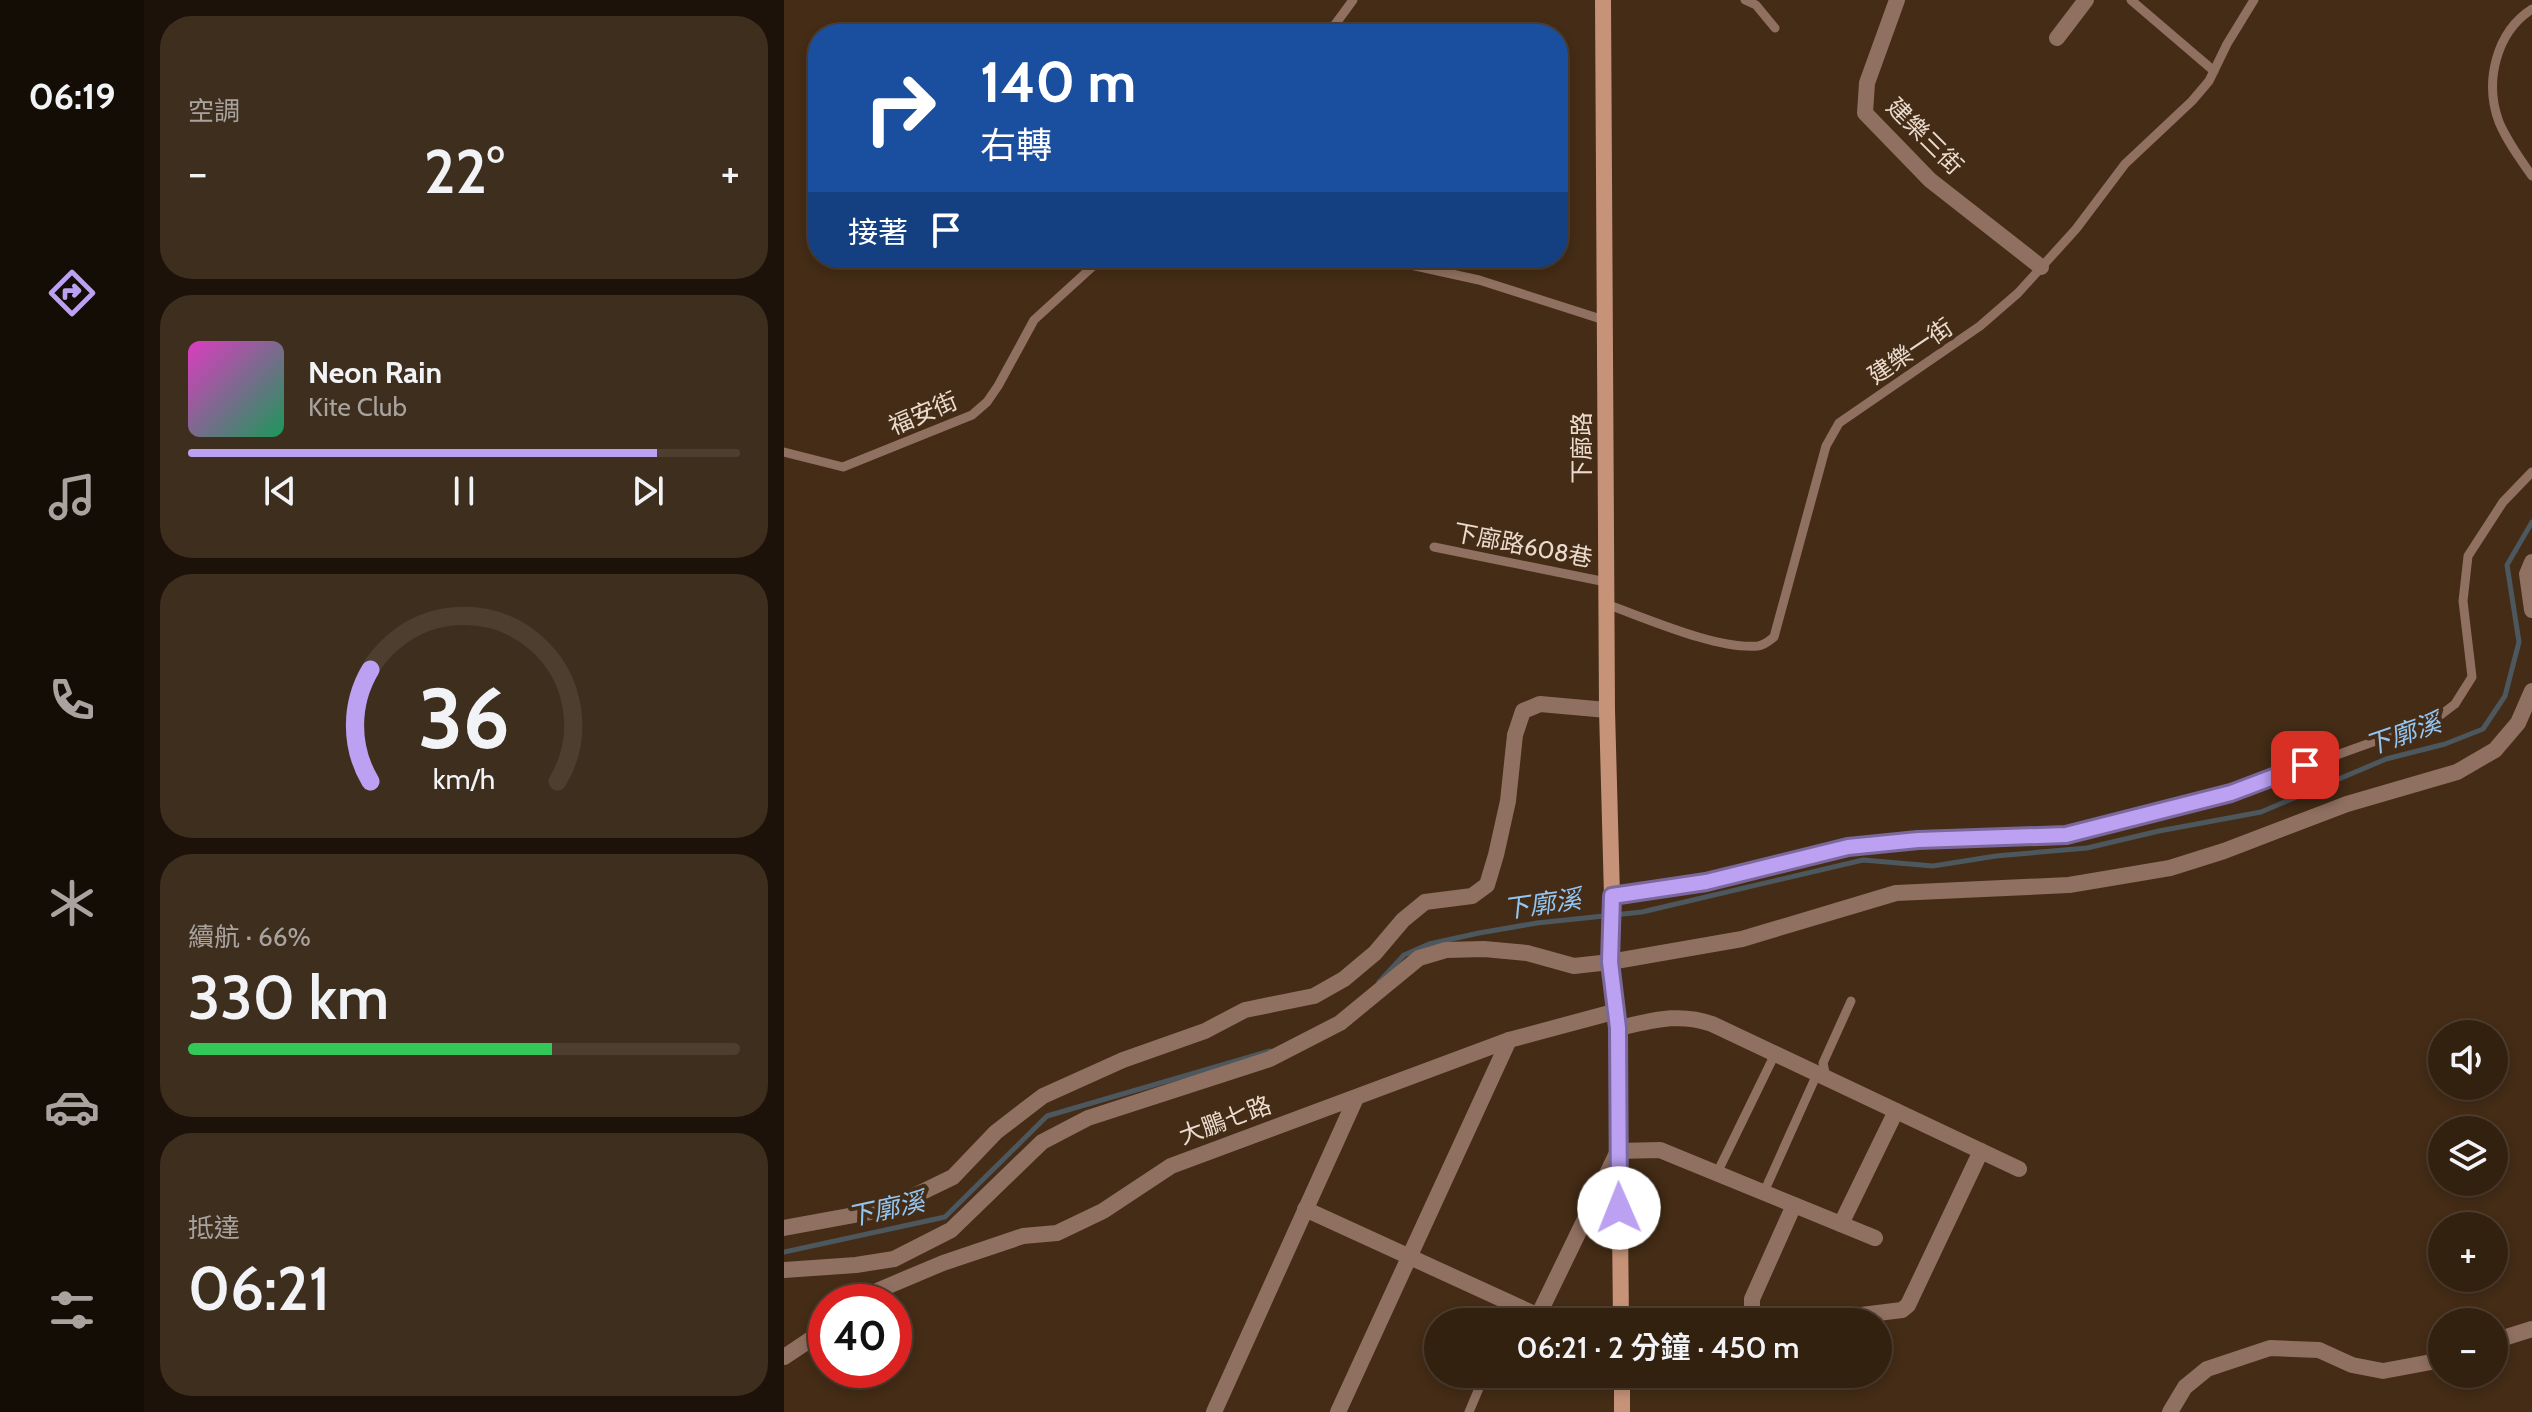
<!DOCTYPE html>
<html lang="zh-TW">
<head>
<meta charset="utf-8">
<style>
	:root { --surface:#332110; --page:#3e2e1e; --text:#f1f3f6; --muted:#a9a39f; --line:#4e3e30; --accent:#bca0f2 }
	body { margin:0; font-family:Cabin,"Noto Sans TC",sans-serif; background:var(--page); color:var(--text); height:100vh; display:flex; flex-direction:column; font-size:30px; white-space:nowrap }
	* { box-sizing:border-box; margin:0 }
	p { font-size:26px; color:var(--muted) }
	.icon { flex:none; width:44px; height:44px; fill:none; stroke:currentColor; stroke-width:2; stroke-linecap:round; stroke-linejoin:round }
	.map { position:relative; flex:1; overflow:hidden }
	.panel { display:flex; flex-direction:column; gap:16px; padding:16px; background:#1c1209; width:640px }
	.panel>* { flex:none }
	.top-card { position:absolute; left:24px; top:24px; width:760px; height:244px; border-radius:32px; box-shadow:0 4px 12px #0003,0 0 0 2px var(--line); background:#1a4fa0; color:#fff; overflow:hidden }
	.controls { position:absolute; left:1644px; top:1020px; display:grid; gap:16px }
	.controls a { display:grid; place-items:center; width:80px; height:80px; border-radius:50%; background:var(--surface); box-shadow:0 4px 12px #0003,0 0 0 2px var(--line); font-size:40px }
	.speed { position:absolute; left:24px; top:1284px; display:flex; gap:16px; font-size:40px; font-weight:700; text-align:center }
	.speed>* { display:grid; place-content:center; width:104px; height:104px; border-radius:50%; background:var(--surface); box-shadow:0 4px 12px #0003,0 0 0 2px var(--line); line-height:1 }
	.speed .limit { border:12px solid #d22; background:#fff; color:#111 }
	.pin { position:absolute; display:grid; place-items:center; width:68px; height:68px; color:#fff; margin:-34px; border-radius:16px; box-shadow:0 4px 12px #0006 }
	.me { position:absolute; width:88px; margin:-44px; rotate:359deg; stroke-linejoin:round; filter:drop-shadow(0 0 6px #0008) }
	.turn { display:flex; align-items:center; gap:28px; height:168px; padding:0 40px; font-size:36px }
	.turn .icon { width:104px; height:104px; stroke-width:2.5 }
	.turn b { display:block; font-size:56px; line-height:68px }
	.then { display:flex; align-items:center; height:76px; padding:0 40px; background:#0003; gap:16px; font-size:30px }
	.big { font-size:60px; font-weight:600; line-height:1.1 }
	.panel .tile { flex:1; display:flex; flex-direction:column; justify-content:center; gap:12px; min-width:0; padding:0 28px; border-radius:32px; background:var(--page) }
	.panel .dial { align-items:center; gap:0 }
	.dial svg { height:208px; overflow:visible; fill:none; stroke:var(--line); stroke-width:7; stroke-linecap:round; text-anchor:middle }
	.dial text { fill:var(--text); stroke:none }
	.song { display:flex; align-items:center; gap:24px }
	.cover { width:96px; height:96px; border-radius:12px; background:linear-gradient(135deg,hsl(310 70% 55%),hsl(150 70% 35%)) }
	.played { height:8px; border-radius:4px; background:linear-gradient(90deg,var(--accent) 85%,var(--line) 85%) }
	.keys { display:flex; justify-content:space-around; direction:ltr }
	.heat { display:flex; justify-content:space-between; align-items:center; font-size:44px; direction:ltr }
	.charge { height:12px; border-radius:6px; background:linear-gradient(90deg,#34c759 66%,var(--line) 0) }
	.trip { position:absolute; left:640px; top:1308px; width:468px; height:80px; border-radius:40px; background:var(--surface); box-shadow:0 4px 12px #0003,0 0 0 2px var(--line); font-weight:600; line-height:80px; text-align:center }
	main { display:flex; flex:1; min-height:0 }
	.tab-bar { display:flex; flex-direction:column; width:144px; justify-content:space-around; align-items:center; background:#140d06; color:var(--muted) }
	.tab-bar .icon { width:56px; height:56px }
	.tab-bar .current { color:var(--accent) }
	.tab-bar b { font-size:36px; color:var(--text) }
	.map>svg:first-child { display:block }
</style>
</head>
<body>
<main>
<nav class="tab-bar">
<b>06:19</b>
<svg class="icon current" aria-label="directions" viewBox="0 0 24 24"><path d="M12 3l9 9-9 9-9-9zM9 14v-3h6M13 9l2 2-2 2"/></svg>
<svg class="icon" aria-label="music" viewBox="0 0 24 24"><path d="M9 18V5l10-2v13"/><circle cx="6" cy="18" r="3"/><circle cx="16" cy="16" r="3"/></svg>
<svg class="icon" aria-label="phone" viewBox="0 0 24 24"><path d="M5 4h4l2 5-3 2q2 4 5 5l2-3 5 2v4C11 20 4 13 5 4z"/></svg>
<svg class="icon" aria-label="climate" viewBox="0 0 24 24"><path d="M12 3v18M4 7l16 10M4 17L20 7"/></svg>
<svg class="icon" aria-label="car" viewBox="0 0 24 24"><path d="M5 17H2v-5l4-1 3-4h7l3 4 3 1v5h-3M9 17h6M6 11h13"/><circle cx="7" cy="17" r="2"/><circle cx="17" cy="17" r="2"/></svg>
<svg class="icon" aria-label="filters" viewBox="0 0 24 24"><path d="M4 7h16M4 17h16"/><circle cx="9" cy="7" r="2"/><circle cx="15" cy="17" r="2"/></svg>
</nav>
<section class="panel">
<div class="tile"><p>空調</p>
<div class="heat"><a>−</a><b class="big">22°</b><a>+</a></div>
</div>
<div class="tile">
<div class="song"><i class="cover"></i><div><b>Neon Rain</b><p>Kite Club</p></div></div>
<div class="played"></div>
<div class="keys"><svg class="icon" aria-label="previous" viewBox="0 0 24 24"><path d="M18 5L8 12l10 7zM5 5v14"/></svg><svg class="icon" aria-label="pause" viewBox="0 0 24 24"><path d="M8 5v14M16 5v14"/></svg><svg class="icon" aria-label="next" viewBox="0 0 24 24"><path d="M6 5l10 7-10 7zM19 5v14"/></svg></div>
</div>
<div class="tile dial"><svg viewBox="0 0 100 80">
<path d="M14 69A42 42 0 1 1 86 69"/>
<path d="M14 69A42 42 0 0 1 14 26" stroke="#bca0f2"/>
<text x="50" y="56" font-size="32" font-weight="700">36</text>
<text x="50" y="72" font-size="11">km/h</text>
</svg></div>
<div class="tile"><p>續航 · 66%</p><b class="big">330 km</b><div class="charge"></div></div>
<div class="tile"><p>抵達</p><b class="big">06:21</b></div>
</section>
<div class="map">
<svg width="1748" height="1412" viewBox="0 0 1748 1412">
	<rect width="100%" height="100%" fill="#442c16"/>
	<g fill="none" stroke-linecap="round" stroke-linejoin="round">
		<g stroke="#4c575e" stroke-width="5">
			<polyline points="595,982 620,955 645,944 695,933 753,923 858,912 1079,860 1149,866 1212,856 1303,848 1375,831 1477,812 1602,759 1661,744 1699,729 1721,696 1735,642 1723,565 1748,522"/>
			<polyline points="0,1252 161,1217 263,1116 486,1051"/>
		</g>
		<g stroke="#907060" stroke-width="9">
			<polyline points="961,0 972,5 991,28"/>
			<polyline points="1347,0 1430,71"/>
			<path d="M1748,9C1712,32 1700,82 1715,122C1723,141 1736,159 1748,176"/>
			<polyline points="544,34 569,0"/>
			<polyline points="595,258 695,280 820,320"/>
			<polyline points="0,452 59,467 188,415 203,402 214,386 250,320 318,258"/>
			<polyline points="650,547 822,582"/>
			<path d="M822,604C862,618 933,650 974,646C981,645 985,641 990,637L1042,446L1055,423L1196,326L1234,293L1292,229L1341,164L1408,101L1425,81L1443,44L1470,0"/>
			<polyline points="828,896 922,882 1064,847 1134,840 1282,835 1447,793 1650,720 1671,704 1688,677 1679,601 1684,556 1719,502 1748,472"/>
			<polyline points="1042,1078 1039,1063 1067,1001"/>
			<polyline points="933,1173 991,1054"/>
			<polyline points="980,1192 1033,1074"/>
			<polyline points="724,1322 731,1306"/>
			<polyline points="685,1412 701,1374"/>
		</g>
		<g stroke="#907060" stroke-width="16">
			<polyline points="1113,0 1083,83 1081,113 1146,180 1257,267"/>
			<polyline points="1273,38 1302,0"/>
			<polyline points="1748,562 1743,574 1748,610"/>
			<path d="M834,1028C868,1021 894,1012 928,1024L1235,1169"/>
			<polyline points="521,1209 768,1322"/>
			<polyline points="1057,1224 1112,1111"/>
			<polyline points="0,1228 103,1209 169,1177 212,1132 259,1096 339,1060 421,1031 461,1010 530,996 560,979 591,953 619,920 641,902 688,896 703,885 712,855 724,801 731,735 739,711 756,704 823,710"/>
			<polyline points="0,1270 72,1265 110,1259 167,1230 258,1142 304,1118 486,1059 556,1023 635,958 662,950 700,949 743,953 790,966 826,962 958,939 1112,893 1285,885 1386,868 1440,851 1563,804 1673,772 1711,750 1734,723 1748,691"/>
			<polyline points="79,1302 95,1290 159,1263 239,1236 273,1233 319,1211 387,1166 725,1040 833,1011"/>
			<polyline points="754,1316 834,1151 876,1150 1091,1238"/>
			<polyline points="968,1322 968,1299 1010,1205"/>
			<polyline points="1021,1322 1118,1310 1124,1305 1197,1151"/>
			<polyline points="1710,1341 1748,1329"/>
			<polyline points="0,1357 42,1329"/>
			<polyline points="430,1412 572,1098"/>
			<polyline points="554,1412 725,1040"/>
			<polyline points="1386,1412 1401,1387 1423,1369 1486,1348 1535,1350 1568,1365 1599,1371 1658,1360"/>
		</g>
		<g stroke="#c69378" stroke-width="16">
			<polyline points="819,0 823,710 828,896 826,962 834,1028 837,1322"/>
			<polyline points="838,1374 838,1412"/>
		</g>
	</g>
	<g fill="none" stroke-linecap="round" stroke-linejoin="round">
		<defs>
			<polyline id="route" points="835,1208 834,1028 826,962 828,896 922,882 1064,847 1134,840 1282,835 1447,793 1521,765"/>
		</defs>
		<use href="#route" stroke="#7a689d" stroke-width="20"/>
		<use href="#route" stroke="#bca0f2" stroke-width="14"/>
	</g>
	<g text-anchor="middle" dominant-baseline="central" stroke-width="8" stroke-linejoin="round" paint-order="stroke">
		<g font-size="24" fill="#ebdbce" stroke="#442c16">
			<text transform="translate(1141 136) rotate(45)">建樂三街</text>
			<text transform="translate(1126 351) rotate(-34)">建樂一街</text>
			<text transform="translate(139 413) rotate(-23)">福安街</text>
			<text transform="translate(797 448) rotate(-90)">下廍路</text>
			<text transform="translate(739 545) rotate(11)">下廍路608巷</text>
			<text transform="translate(441 1120) rotate(-20)">大鵬七路</text>
		</g>
		<g font-size="26" font-style="italic" fill="#93c6f2" stroke="#442c16">
			<text transform="translate(1619 734) rotate(-19)">下廓溪</text>
			<text transform="translate(758 904) rotate(-8)">下廓溪</text>
			<text transform="translate(102 1209) rotate(-12)">下廓溪</text>
		</g>
	</g>
</svg>
<div class="controls">
<a><svg class="icon" aria-label="sound" viewBox="0 0 24 24"><path d="M4 9h4l5-4v14l-5-4H4zM17 9q2 3 0 6"/></svg></a>
<a><svg class="icon" aria-label="layers" viewBox="0 0 24 24"><path d="M12 4l9 5-9 5-9-5zM3 14l9 5 9-5"/></svg></a>
<a>+</a>
<a>−</a>
</div>
<div class="speed"><div class="limit">40</div></div>
<div class="pin" style="left:1521px;top:765px;background:#d93025"><svg class="icon" aria-label="arrive" viewBox="0 0 24 24"><path d="M6 21V4h12l-3 4 3 4H6"/></svg></div>
<svg class="me" style="left:835px;top:1208px" viewBox="-20 -20 40 40"><circle r="19" fill="#fff"/><path d="M0-13L10 11 0 6-10 11z" fill="#bca0f2"/></svg>
<div class="trip">06:21 · 2 分鐘 · 450 m</div>
<div class="top-card">
<div class="turn"><svg class="icon" aria-label="right" viewBox="0 0 24 24"><path d="M7 20v-9h11M14 6l5 5-5 5"/></svg><div><b>140 m</b>右轉</div></div>
<div class="then">接著<svg class="icon" aria-label="arrive" viewBox="0 0 24 24"><path d="M6 21V4h12l-3 4 3 4H6"/></svg></div>
</div>
</div>
</main>
</body>
</html>
